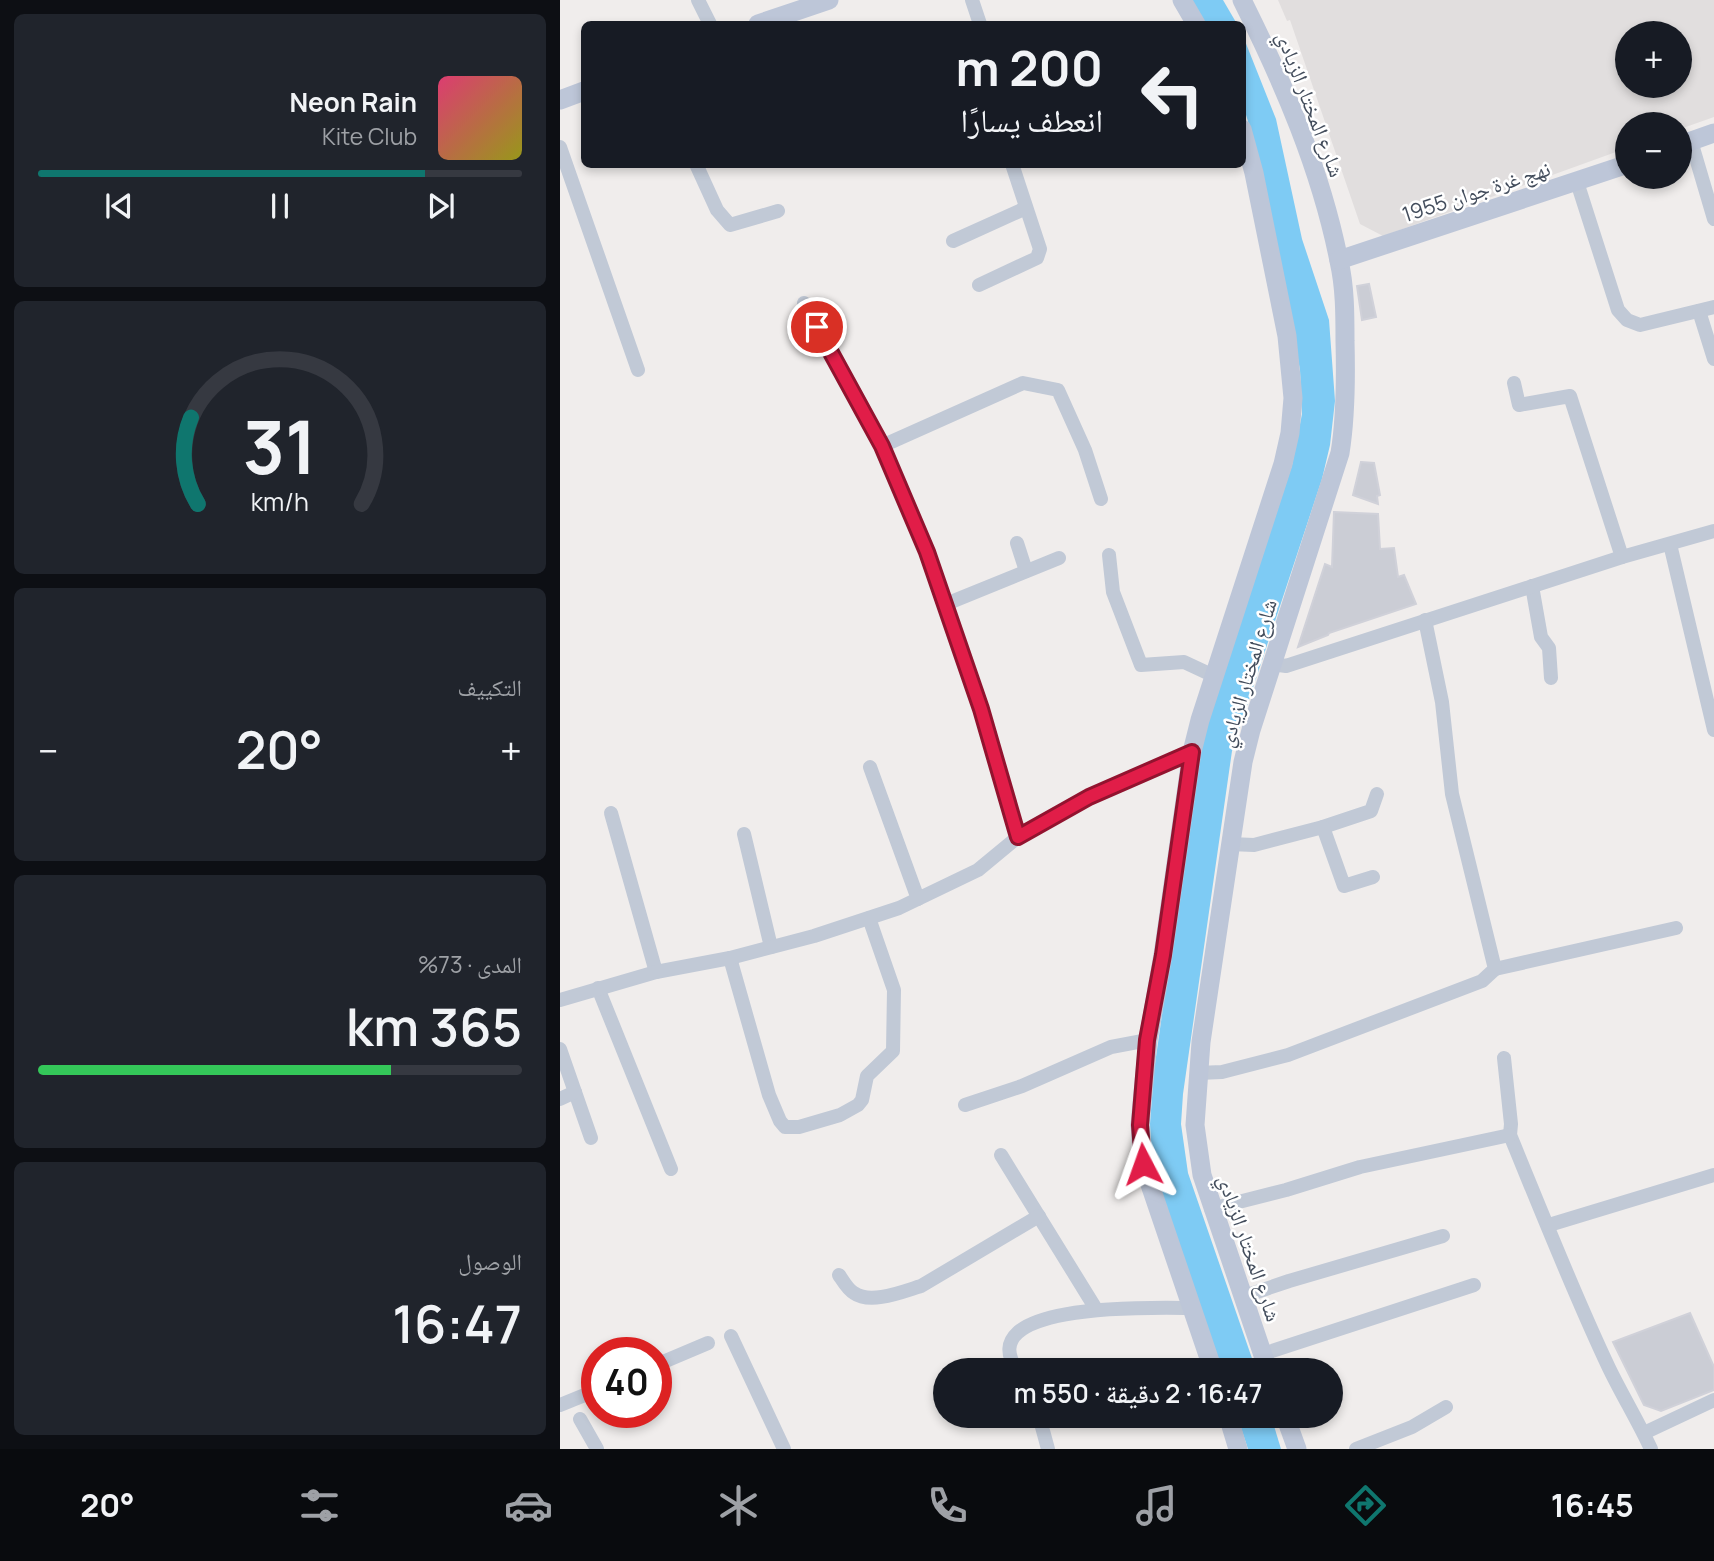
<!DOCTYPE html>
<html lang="ar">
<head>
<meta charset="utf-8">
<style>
	:root { --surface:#171b24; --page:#20242c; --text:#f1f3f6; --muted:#9ea1a6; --line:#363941; --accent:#0f766e }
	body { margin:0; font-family:Manrope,"Noto Naskh Arabic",sans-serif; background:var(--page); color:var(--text); direction:rtl; height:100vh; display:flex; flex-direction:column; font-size:26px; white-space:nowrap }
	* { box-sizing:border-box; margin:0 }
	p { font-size:23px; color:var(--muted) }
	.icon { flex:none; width:38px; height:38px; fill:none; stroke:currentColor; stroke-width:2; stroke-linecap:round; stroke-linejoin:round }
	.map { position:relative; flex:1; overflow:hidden; direction:ltr }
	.details { display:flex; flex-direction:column; gap:14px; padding:14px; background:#0d0f14; width:560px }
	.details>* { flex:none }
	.guide { position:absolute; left:21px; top:21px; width:665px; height:147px; border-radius:10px; box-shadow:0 4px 10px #0003; direction:rtl; background:#171b24; color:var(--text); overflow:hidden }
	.tools { position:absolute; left:1055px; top:21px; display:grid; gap:14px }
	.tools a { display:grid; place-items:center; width:77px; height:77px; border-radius:50%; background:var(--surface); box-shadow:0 4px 10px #0003; font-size:35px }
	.speed { position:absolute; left:21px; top:1337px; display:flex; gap:14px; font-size:35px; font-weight:700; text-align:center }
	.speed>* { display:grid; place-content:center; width:91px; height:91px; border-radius:50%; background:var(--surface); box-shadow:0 4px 10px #0003; line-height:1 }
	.speed .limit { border:10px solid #d22; background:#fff; color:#111 }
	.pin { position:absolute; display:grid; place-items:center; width:60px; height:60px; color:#fff; margin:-30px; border:4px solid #fff; border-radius:50%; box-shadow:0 2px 7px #0007 }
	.me { position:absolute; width:77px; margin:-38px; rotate:356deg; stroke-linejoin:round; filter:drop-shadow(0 0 5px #0008) }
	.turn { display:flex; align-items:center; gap:24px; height:147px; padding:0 28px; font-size:32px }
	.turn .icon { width:91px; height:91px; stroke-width:2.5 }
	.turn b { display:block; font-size:49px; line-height:60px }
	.big { font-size:52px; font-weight:600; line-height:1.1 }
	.details .card { flex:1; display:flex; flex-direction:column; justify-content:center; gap:10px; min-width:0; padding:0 24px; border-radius:10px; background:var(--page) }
	.details .dial { align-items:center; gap:0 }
	.dial svg { height:182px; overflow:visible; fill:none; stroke:var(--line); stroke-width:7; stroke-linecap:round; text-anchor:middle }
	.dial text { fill:var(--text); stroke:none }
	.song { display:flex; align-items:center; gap:21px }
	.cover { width:84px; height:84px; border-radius:10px; background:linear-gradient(135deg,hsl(340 70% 55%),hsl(60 70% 35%)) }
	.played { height:7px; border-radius:4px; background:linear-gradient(90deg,var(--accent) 80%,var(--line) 80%) }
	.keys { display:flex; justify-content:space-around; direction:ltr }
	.heat { display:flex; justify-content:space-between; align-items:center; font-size:38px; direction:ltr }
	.charge { height:10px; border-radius:5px; background:linear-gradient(90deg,#34c759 73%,var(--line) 0) }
	.trip { position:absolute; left:373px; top:1358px; width:410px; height:70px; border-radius:35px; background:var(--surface); box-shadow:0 4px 10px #0003; font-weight:600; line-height:70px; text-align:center; direction:rtl }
	.tab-bar { display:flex; height:112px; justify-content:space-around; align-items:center; background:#090b0e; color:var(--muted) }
	.tab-bar .icon { width:49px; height:49px }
	.tab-bar .current { color:var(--accent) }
	.tab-bar b { font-size:32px; color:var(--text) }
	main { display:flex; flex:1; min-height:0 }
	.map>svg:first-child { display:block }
</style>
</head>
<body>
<main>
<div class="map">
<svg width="1154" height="1449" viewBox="0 0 1154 1449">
	<rect width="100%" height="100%" fill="#f0edec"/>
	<path fill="#e1dede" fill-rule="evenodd" d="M718,0H1154V117L1120,129V124H1068L1067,148L823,236L800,224L730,20L727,21ZM1068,33H1120V86H1068Z"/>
	<g fill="#7ecbf4">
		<polygon points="632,0 663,0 677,24 645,24"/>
		<polygon points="683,36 716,119 742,239 769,320 775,401 770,445 762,479 672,751 623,1094 621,1124 628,1173 696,1370 662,1370 599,1185 592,1155 590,1124 594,1071 637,769 648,722 732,465 742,414 740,370 721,265 694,141 683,105"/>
		<polygon points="677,1416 711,1416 721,1449 688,1449"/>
	</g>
	<g fill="#cbcdd5" stroke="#d0d1d9" stroke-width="2">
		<polygon points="809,284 816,317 802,320 797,286"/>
		<polygon points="801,462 814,463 820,495 817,496 818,504 793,495"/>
		<polygon points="774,512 818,514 820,549 834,548 838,577 844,575 856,604 769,633 768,635 738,647 765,564 772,567"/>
		<polygon points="1130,1313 1154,1367 1154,1390 1101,1411 1084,1405 1053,1342"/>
	</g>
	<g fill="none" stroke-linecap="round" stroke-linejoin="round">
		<g stroke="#c1c9d6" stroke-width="14">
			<polyline points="138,0 150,24"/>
			<polyline points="412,0 420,24"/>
			<polyline points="1131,141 1154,219"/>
			<polyline points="0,147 78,370"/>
			<polyline points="136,164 157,210 170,225 218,211"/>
			<polyline points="1017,182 1058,310 1067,320 1080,325 1154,307"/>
			<polyline points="393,241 466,208"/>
			<polyline points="419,285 477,258 480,249 452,164"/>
			<path d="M244,303C270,351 300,398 323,447C381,573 419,705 458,837"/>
			<polyline points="1139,311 1154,359"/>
			<polyline points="954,383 959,405 1010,396 1062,557"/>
			<polyline points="322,446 463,383 498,390 525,450 541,499"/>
			<polyline points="457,543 466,571"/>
			<polyline points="1110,544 1154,730"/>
			<polyline points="549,555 553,592 581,665 624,662 654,676"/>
			<polyline points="972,586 981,637 989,648 991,678"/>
			<polyline points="386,604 499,558"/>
			<polyline points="712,664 726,666 1062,557 1154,531"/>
			<polyline points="310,767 358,899"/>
			<polyline points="51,813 96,972"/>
			<polyline points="763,827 811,811 817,794"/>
			<polyline points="184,834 211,947"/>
			<polyline points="670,844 694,845 763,827 784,886 813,877"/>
			<polyline points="170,958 209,1095 220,1121 225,1127 239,1127 280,1115 298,1105 302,1100 307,1076 333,1051 334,990 309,918"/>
			<polyline points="935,969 1116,928"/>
			<polyline points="38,988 111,1169"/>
			<polyline points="0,1000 96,972 170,958 254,936 339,908 418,870 458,837 529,797 632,752"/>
			<polyline points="0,1049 31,1138"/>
			<path d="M944,1058L951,1124L950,1135C982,1213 1013,1292 1049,1368C1062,1395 1078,1421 1091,1449"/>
			<polyline points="638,1073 662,1072 728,1055 922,981 935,969 892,794 882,702 865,620"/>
			<polyline points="0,1099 15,1092"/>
			<polyline points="405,1105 462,1086 551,1047 588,1040"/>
			<polyline points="441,1155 536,1309"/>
			<polyline points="651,1209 726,1190 800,1167 950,1135"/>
			<polyline points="989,1225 1154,1175"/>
			<path d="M279,1275C283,1281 288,1290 294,1293C311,1305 344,1291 361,1286L479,1216"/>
			<polyline points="682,1297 729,1281 883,1236"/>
			<polyline points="171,1336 224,1449"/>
			<polyline points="703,1354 914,1285"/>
			<polyline points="96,1365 148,1343"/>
			<path d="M457,1370C409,1300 602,1308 634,1308"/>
			<polyline points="0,1405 37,1390"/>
			<polyline points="479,1416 488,1449"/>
			<polyline points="20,1419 37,1449"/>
			<polyline points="1084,1433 1154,1400"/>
			<polyline points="796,1449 852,1427 886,1407"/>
		</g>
		<g stroke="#bdc6d8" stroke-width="19">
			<polyline points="622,0 636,24"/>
			<path d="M682,0C723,82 761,170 779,261C785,287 785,314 785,341C786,379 786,416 780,453L691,730L683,762L641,1042L635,1125L642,1175L708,1370"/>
			<polyline points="198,24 269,0"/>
			<polyline points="0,100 24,91"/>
			<polyline points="1120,145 1154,133"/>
			<polyline points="779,260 1068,164"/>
			<polyline points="653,1370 583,1164 580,1125 588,1040 603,955 632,752 640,720 723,464 730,433 733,398 727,336 694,173 682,129"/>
			<polyline points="668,1416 678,1449"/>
			<polyline points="725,1416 737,1449"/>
		</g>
	</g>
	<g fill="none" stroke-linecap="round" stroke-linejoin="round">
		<defs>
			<polyline id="route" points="257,327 322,446 367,552 421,709 458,837 529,797 632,752 603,955 587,1040 580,1125 583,1164"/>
		</defs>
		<use href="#route" stroke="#92132f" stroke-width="18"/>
		<use href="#route" stroke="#e11d48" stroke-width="12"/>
	</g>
	<g text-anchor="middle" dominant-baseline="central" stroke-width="5" stroke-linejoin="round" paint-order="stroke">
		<g font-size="21" fill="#434d5c" stroke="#fff">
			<text transform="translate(751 104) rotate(69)">شارع المختار الزيادي</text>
			<text transform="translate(916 191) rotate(-18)">نهج غرة جوان 1955</text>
			<text transform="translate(687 673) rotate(-73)">شارع المختار الزيادي</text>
			<text transform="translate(690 1248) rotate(71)">شارع المختار الزيادي</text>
		</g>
	</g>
</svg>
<div class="tools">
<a>+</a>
<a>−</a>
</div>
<div class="speed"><div class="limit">40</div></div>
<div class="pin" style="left:257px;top:327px;background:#d93025"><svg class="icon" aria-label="arrive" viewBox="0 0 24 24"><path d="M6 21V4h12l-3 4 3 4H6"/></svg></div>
<svg class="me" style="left:583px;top:1164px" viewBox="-20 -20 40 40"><path d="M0-17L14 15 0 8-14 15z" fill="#e11d48" stroke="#fff" stroke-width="4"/></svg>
<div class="trip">16:47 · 2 دقيقة · 550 m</div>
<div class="guide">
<div class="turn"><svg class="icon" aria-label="left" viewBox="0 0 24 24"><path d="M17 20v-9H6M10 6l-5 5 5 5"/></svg><div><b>200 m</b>انعطف يسارًا</div></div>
</div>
</div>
<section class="details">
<div class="card">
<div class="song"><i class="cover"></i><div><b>Neon Rain</b><p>Kite Club</p></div></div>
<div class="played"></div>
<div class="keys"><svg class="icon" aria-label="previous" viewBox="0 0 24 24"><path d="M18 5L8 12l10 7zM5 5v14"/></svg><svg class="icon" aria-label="pause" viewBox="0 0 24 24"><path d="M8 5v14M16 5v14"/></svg><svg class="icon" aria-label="next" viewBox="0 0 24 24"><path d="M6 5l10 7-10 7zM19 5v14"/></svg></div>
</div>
<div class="card dial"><svg viewBox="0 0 100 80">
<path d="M14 69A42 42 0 1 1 86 69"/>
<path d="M14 69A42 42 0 0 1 11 31" stroke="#0f766e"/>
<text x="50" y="56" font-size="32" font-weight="700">31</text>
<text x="50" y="72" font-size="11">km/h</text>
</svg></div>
<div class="card"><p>التكييف</p>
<div class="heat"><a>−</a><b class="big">20°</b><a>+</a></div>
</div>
<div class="card"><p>المدى · 73%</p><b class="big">365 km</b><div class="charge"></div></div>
<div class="card"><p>الوصول</p><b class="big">16:47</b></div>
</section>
</main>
<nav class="tab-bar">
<b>16:45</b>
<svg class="icon current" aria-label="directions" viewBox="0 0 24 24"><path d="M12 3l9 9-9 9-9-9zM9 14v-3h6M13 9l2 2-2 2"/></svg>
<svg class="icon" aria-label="music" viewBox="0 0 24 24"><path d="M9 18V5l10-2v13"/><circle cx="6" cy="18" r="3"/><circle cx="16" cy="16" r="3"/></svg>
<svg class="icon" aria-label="phone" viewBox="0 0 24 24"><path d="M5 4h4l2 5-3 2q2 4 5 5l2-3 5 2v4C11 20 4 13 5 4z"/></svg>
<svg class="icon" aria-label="climate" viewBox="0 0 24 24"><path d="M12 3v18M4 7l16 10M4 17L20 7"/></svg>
<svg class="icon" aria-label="car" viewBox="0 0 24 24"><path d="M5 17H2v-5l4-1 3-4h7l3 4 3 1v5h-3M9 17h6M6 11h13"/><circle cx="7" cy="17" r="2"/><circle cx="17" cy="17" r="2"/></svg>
<svg class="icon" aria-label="filters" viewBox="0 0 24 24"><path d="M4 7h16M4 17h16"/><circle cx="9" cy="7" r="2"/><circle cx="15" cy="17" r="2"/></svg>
<b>20°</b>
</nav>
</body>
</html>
